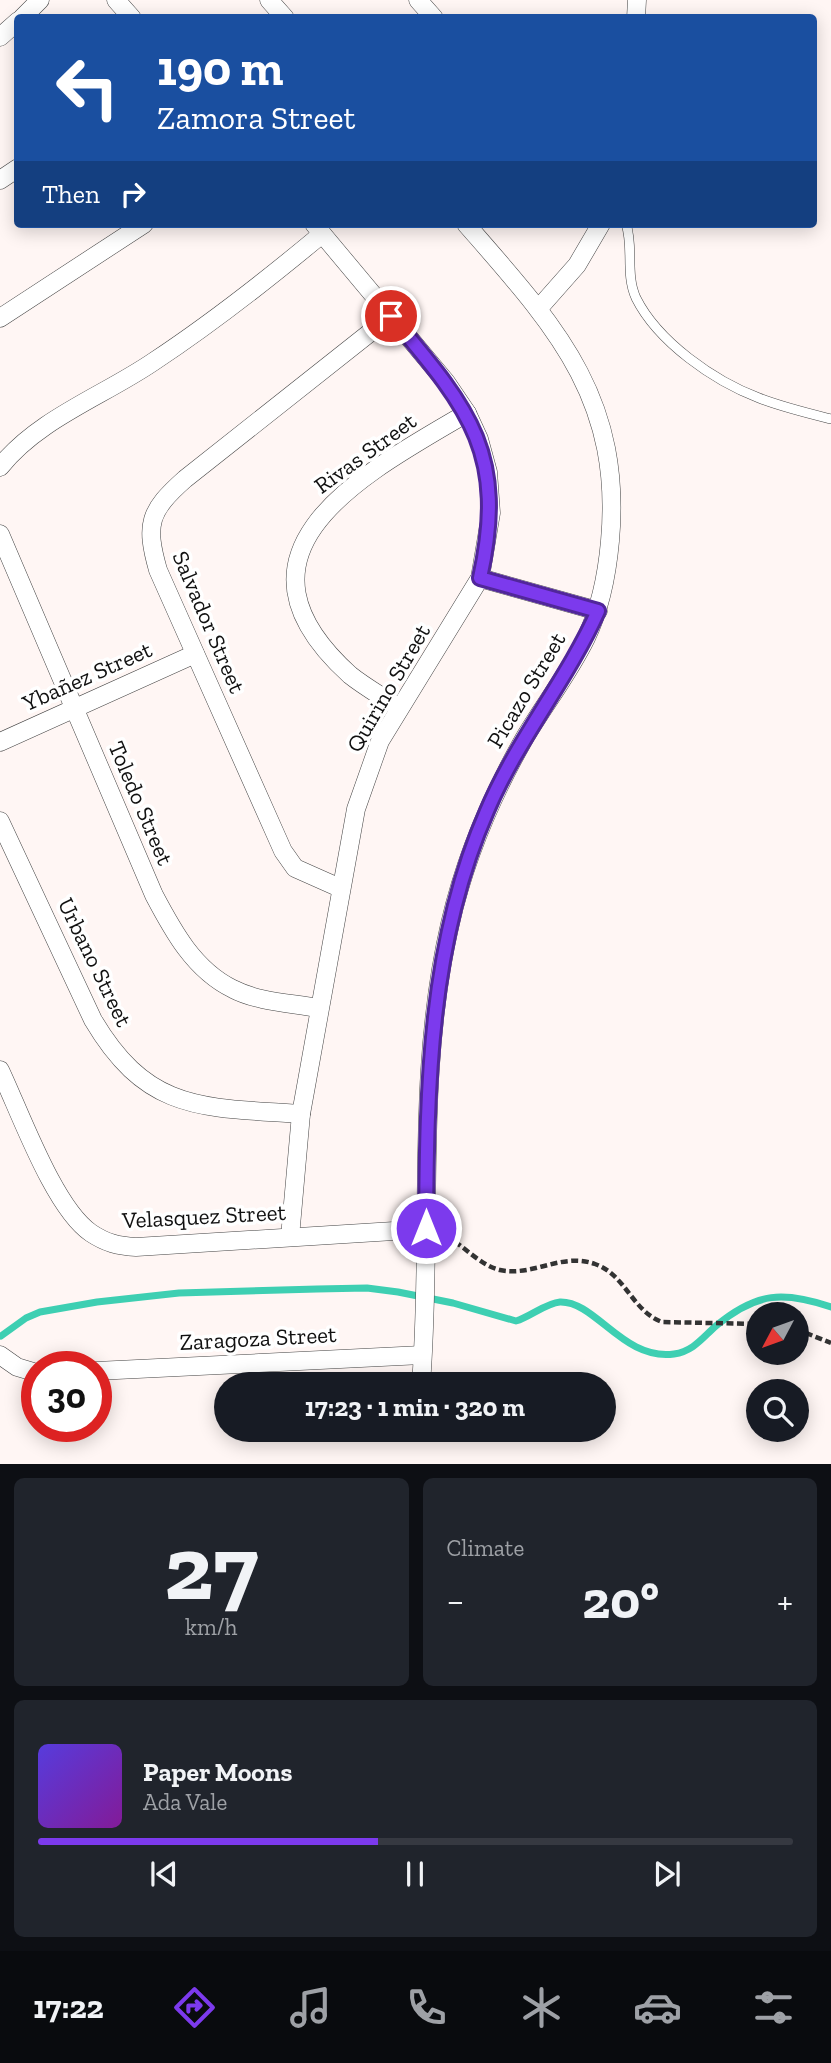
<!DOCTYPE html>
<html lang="en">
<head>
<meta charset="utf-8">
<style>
	:root { --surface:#171b24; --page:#20242c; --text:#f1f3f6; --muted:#9ea1a6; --line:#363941; --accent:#7c3aed }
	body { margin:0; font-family:"Zilla Slab",serif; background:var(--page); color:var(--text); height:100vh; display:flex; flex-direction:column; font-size:26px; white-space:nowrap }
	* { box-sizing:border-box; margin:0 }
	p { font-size:23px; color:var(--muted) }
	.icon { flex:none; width:38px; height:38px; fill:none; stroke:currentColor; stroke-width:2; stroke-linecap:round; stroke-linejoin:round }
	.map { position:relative; height:1464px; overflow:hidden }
	.sheet { display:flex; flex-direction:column; gap:14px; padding:14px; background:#0d0f14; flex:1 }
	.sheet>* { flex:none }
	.guide { position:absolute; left:14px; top:14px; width:803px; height:214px; border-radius:7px; box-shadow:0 4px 18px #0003; background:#1a4fa0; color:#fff; overflow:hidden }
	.needle { width:46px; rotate:229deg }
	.buttons { position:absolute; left:746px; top:1302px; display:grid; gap:14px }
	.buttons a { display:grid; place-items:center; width:63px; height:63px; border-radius:50%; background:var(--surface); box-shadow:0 4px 18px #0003; font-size:35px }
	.speed { position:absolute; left:21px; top:1351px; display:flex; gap:14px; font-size:35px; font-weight:700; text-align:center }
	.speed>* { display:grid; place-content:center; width:91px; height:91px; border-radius:50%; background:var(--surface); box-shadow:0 4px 18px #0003; line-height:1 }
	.speed .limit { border:10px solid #d22; background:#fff; color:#111 }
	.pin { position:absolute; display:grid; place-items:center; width:60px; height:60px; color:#fff; margin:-30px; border:4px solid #fff; border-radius:50%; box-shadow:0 2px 7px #0007 }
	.me { position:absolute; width:77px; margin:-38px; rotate:0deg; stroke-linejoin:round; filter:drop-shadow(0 0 5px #0008) }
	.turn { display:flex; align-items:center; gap:24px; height:147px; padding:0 28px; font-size:32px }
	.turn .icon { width:91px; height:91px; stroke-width:2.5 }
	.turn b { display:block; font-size:49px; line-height:60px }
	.then { display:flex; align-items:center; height:66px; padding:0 28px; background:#0003; gap:14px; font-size:26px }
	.big { font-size:52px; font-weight:700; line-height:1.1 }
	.sheet .widget { flex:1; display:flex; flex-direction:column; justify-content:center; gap:10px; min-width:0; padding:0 24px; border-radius:10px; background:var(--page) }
	.sheet .dial { align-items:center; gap:0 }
	.dial b { font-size:91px; line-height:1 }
	.song { display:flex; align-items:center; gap:21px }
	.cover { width:84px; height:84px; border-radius:10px; background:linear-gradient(135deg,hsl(250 70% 55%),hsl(290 70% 35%)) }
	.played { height:7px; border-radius:4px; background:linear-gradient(90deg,var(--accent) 45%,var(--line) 45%) }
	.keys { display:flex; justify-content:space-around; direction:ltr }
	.heat { display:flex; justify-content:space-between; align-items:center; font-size:38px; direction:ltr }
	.sheet .tiles { flex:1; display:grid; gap:14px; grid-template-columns:1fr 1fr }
	.widget:last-child { grid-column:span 2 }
	.trip { position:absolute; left:214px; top:1372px; width:402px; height:70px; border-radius:35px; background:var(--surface); box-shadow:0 4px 18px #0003; font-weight:700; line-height:70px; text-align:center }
	.tabs { display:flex; height:112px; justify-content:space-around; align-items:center; background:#090b0e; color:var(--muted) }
	.tabs .icon { width:49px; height:49px }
	.tabs .on { color:var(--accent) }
	.tabs b { font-size:32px; color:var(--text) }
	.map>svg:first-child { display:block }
</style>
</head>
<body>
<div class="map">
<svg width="831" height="1465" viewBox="0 0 831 1465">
	<rect width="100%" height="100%" fill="#fff6f4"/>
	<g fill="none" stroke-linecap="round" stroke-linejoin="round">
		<path stroke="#3ecfb2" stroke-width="7" d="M1,1336L26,1318L40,1312L97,1302L179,1293L317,1289L367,1288L398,1292L453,1303L516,1321C530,1317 546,1303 560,1302C596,1301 623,1361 674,1354C694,1351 703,1337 717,1325C757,1292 784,1291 831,1307"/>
		<defs>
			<path id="lane" d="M626,224C634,247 625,274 636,298C658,342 714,381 759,398C782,407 807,413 831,419"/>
			<g id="street">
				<polyline points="116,0 132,18"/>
				<polyline points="269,0 285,18"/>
				<polyline points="418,0 434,18"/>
				<polyline points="22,18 40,0"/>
				<polyline points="636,18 637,0"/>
				<polyline points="0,37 18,21"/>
				<polyline points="0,180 18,168"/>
				<polyline points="539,308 577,265 601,224"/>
				<polyline points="0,318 144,224"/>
				<path d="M0,467C38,419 103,396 153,362C212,323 268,279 322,234"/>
				<path d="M0,534L154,895C173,931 194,970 233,989C258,1002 291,1003 318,1008"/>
				<polyline points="480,578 598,611"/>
				<path d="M399,708C383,697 365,687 350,675C213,551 365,473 467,413"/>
				<polyline points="0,742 195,654"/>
				<path d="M0,821L93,1020C148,1113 203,1107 301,1114"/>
				<path d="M340,888L295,868L283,851L158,570C145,524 149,511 185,479L391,316"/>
				<path d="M0,1070C20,1112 54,1208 91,1233C106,1243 118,1246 136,1247L426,1229"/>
				<polyline points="290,1237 301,1114 356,809 380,741 480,578 491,513 488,472 479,439 467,413 446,382 314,224"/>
				<polyline points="0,1355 17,1367 37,1373"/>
				<polyline points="96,1371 422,1355"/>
				<path d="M421,1384C433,1231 415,1075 450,924C465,858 491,797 524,739C544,705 569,673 586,638C601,607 607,575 610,541C623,397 554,325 466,224"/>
			</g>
		</defs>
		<use href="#lane" stroke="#444" stroke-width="10"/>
		<use href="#street" stroke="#444" stroke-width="19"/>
		<g stroke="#333" stroke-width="4.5" stroke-dasharray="7 3.5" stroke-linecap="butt">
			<path d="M446,1236C463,1245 481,1266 500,1270C533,1277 562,1252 595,1264C626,1275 632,1311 662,1322L758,1324"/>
			<polyline points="796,1329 831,1343"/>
		</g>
		<use href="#lane" stroke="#fff" stroke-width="9"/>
		<use href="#street" stroke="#fff" stroke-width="18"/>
	</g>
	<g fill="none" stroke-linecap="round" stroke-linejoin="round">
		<defs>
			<path id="route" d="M391,316C468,408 508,452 480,578L598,611C567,680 517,740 487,811C429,943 427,1087 426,1228"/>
		</defs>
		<use href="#route" stroke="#51269a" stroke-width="18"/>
		<use href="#route" stroke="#7c3aed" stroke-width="12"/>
	</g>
	<g text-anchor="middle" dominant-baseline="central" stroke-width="7" stroke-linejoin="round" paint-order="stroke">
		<g font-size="23" fill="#111" stroke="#fff">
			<text transform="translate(365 453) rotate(-36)">Rivas Street</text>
			<text transform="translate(209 622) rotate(67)">Salvador Street</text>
			<text transform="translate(87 676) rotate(-24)">Ybañez Street</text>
			<text transform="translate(388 688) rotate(-60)">Quirino Street</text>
			<text transform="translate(526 690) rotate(-59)">Picazo Street</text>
			<text transform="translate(141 803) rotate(67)">Toledo Street</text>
			<text transform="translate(95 962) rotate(64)">Urbano Street</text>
			<text transform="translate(204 1216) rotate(-3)">Velasquez Street</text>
			<text transform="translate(258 1338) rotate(-3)">Zaragoza Street</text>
		</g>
	</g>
</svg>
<div class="buttons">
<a><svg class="needle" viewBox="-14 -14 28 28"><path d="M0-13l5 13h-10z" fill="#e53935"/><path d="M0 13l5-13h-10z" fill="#9ea1a6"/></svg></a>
<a><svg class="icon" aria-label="search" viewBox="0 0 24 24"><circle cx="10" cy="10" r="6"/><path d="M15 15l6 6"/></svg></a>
</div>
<div class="speed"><div class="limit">30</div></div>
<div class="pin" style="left:391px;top:316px;background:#d93025"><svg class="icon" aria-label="arrive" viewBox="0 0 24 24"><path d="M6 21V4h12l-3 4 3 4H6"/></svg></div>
<svg class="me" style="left:426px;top:1228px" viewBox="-20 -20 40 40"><circle r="17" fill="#7c3aed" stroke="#fff" stroke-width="3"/><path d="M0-11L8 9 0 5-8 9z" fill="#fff"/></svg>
<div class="trip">17:23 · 1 min · 320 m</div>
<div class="guide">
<div class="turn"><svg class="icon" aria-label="left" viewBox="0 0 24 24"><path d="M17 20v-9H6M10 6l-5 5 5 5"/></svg><div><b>190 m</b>Zamora Street</div></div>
<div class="then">Then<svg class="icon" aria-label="right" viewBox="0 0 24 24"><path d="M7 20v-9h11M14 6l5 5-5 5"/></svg></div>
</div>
</div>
<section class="sheet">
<div class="tiles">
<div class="widget dial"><b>27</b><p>km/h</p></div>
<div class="widget"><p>Climate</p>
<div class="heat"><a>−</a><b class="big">20°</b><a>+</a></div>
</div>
<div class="widget">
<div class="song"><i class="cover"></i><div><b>Paper Moons</b><p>Ada Vale</p></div></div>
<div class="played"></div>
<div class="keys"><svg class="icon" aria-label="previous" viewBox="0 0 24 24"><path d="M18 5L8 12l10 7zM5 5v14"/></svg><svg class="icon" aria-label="pause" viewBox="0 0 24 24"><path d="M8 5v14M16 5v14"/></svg><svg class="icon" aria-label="next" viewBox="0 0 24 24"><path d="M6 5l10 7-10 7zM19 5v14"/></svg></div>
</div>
</div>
</section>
<nav class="tabs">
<b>17:22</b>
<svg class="icon on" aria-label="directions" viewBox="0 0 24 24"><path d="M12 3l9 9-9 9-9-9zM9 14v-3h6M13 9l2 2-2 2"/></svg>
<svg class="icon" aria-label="music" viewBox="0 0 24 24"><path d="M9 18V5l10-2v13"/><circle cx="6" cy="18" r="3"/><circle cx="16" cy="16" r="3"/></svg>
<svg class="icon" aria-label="phone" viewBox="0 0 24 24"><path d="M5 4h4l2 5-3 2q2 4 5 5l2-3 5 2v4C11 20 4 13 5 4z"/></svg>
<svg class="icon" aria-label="climate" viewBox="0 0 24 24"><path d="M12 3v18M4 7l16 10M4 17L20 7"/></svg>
<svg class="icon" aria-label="car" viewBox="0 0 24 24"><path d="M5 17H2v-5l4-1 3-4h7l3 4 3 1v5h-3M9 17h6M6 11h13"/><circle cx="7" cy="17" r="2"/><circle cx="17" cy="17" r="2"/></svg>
<svg class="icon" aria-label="filters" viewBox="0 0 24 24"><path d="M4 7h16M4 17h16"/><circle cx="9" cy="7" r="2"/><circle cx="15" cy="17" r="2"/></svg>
</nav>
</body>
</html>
